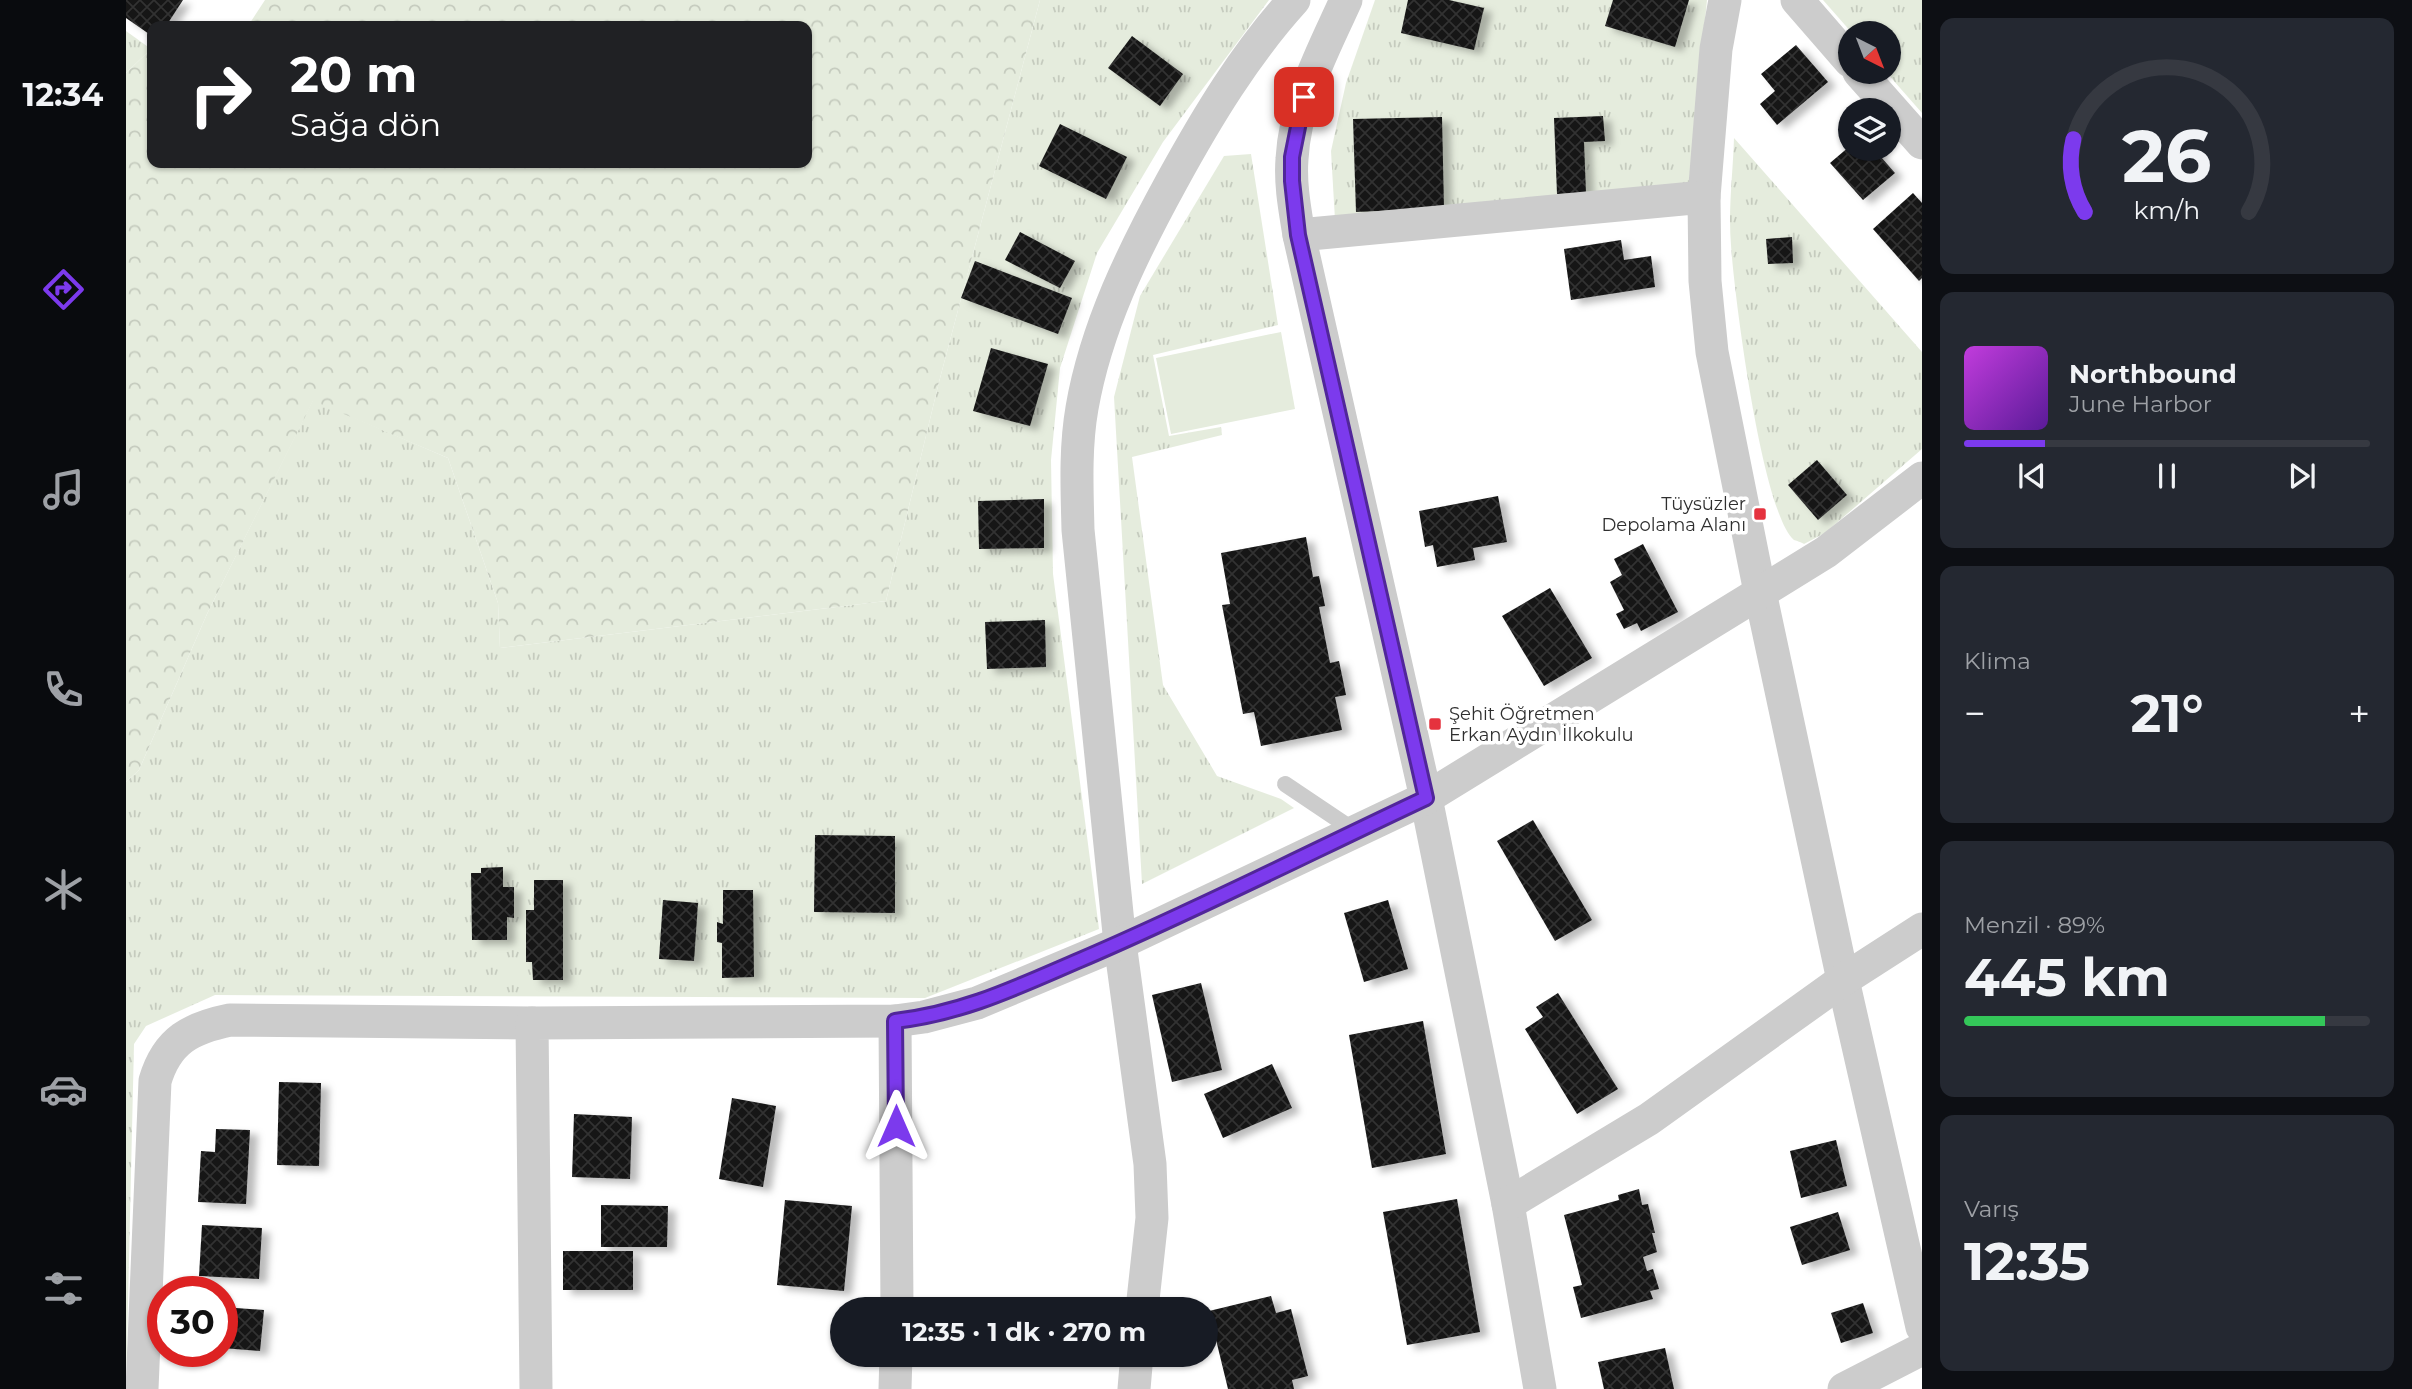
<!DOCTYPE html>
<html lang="tr">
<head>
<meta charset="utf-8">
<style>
	:root { --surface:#171b24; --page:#242831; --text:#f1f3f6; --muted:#9ea1a6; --line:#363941; --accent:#7c3aed }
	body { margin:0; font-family:Montserrat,sans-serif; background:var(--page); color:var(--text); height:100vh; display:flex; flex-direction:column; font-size:26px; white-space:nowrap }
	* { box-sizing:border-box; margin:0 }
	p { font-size:23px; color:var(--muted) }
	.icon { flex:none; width:38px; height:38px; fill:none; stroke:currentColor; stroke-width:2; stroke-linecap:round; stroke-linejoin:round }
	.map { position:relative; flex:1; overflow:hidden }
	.sheet { display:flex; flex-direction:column; gap:18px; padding:18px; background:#0d0f14; width:490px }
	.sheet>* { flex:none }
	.banner { position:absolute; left:21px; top:21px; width:665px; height:147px; border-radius:14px; box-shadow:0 2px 5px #0004; background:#202124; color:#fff; overflow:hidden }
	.needle { width:46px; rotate:138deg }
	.controls { position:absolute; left:1712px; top:21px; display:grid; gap:14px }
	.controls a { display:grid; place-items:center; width:63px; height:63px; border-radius:50%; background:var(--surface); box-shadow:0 2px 5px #0004; font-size:35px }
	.speed { position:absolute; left:21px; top:1276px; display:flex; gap:14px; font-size:35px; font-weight:700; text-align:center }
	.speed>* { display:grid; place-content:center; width:91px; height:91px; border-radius:50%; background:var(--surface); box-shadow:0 2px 5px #0004; line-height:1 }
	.speed .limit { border:10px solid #d22; background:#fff; color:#111 }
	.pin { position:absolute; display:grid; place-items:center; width:60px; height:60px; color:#fff; margin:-30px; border-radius:14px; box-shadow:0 4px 10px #0006 }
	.me { position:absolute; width:77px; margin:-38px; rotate:0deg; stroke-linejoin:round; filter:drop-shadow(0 0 5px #0008) }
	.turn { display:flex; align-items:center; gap:24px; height:147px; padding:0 28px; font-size:32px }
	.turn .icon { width:91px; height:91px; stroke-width:2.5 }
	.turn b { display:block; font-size:49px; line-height:60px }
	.big { font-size:52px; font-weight:700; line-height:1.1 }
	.sheet .widget { flex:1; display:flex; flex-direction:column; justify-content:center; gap:10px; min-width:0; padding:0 24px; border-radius:14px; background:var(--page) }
	.sheet .dial { align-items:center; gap:0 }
	.dial svg { height:182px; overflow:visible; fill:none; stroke:var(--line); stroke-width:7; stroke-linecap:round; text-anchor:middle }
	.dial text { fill:var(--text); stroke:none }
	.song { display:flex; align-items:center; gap:21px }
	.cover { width:84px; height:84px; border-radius:10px; background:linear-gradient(135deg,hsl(290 70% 55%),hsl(270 70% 35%)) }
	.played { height:7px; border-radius:4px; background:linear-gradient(90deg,var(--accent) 20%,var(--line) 20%) }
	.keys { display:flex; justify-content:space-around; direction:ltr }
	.heat { display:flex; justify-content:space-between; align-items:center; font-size:38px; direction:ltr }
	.charge { height:10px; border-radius:5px; background:linear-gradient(90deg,#34c759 89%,var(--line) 0) }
	.trip { position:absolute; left:704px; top:1297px; width:388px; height:70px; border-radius:35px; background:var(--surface); box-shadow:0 2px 5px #0004; font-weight:700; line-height:70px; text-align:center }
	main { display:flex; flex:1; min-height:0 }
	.menu { display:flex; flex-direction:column; width:126px; justify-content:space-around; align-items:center; background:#090b0e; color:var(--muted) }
	.menu .icon { width:49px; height:49px }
	.menu .current { color:var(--accent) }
	.menu b { font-size:32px; color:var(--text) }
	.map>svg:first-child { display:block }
</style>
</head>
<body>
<main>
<nav class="menu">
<b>12:34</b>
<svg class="icon current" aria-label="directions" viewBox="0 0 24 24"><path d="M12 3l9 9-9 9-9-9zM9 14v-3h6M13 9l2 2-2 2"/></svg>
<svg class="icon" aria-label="music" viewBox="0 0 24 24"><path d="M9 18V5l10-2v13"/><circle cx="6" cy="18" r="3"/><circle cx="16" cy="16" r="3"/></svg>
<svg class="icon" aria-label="phone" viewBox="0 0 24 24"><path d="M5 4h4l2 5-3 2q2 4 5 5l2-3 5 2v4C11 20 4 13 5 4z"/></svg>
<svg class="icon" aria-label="climate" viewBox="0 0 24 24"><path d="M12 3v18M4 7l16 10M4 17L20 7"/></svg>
<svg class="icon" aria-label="car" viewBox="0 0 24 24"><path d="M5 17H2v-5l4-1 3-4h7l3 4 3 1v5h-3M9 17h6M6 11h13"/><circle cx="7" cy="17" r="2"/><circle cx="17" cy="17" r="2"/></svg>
<svg class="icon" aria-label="filters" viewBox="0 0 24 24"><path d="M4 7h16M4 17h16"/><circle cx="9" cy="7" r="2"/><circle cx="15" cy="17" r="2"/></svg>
</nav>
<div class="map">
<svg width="1796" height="1389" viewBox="0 0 1796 1389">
	<defs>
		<pattern id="grass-tufts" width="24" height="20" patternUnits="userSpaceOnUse" patternTransform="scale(1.75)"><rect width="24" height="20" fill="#e5ecdd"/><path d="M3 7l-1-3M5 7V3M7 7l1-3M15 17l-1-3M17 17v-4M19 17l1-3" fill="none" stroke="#c5cbbe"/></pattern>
		<pattern id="forest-crowns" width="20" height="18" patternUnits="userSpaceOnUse" patternTransform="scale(1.75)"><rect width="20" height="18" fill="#e5ecdd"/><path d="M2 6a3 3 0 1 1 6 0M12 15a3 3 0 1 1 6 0" fill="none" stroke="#c5cbbe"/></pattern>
		<pattern id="building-cross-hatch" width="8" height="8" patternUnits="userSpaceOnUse" patternTransform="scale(1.75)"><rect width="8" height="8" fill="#161616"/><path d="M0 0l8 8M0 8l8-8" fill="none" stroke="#303030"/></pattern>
		<filter id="shadow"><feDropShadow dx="8" dy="4.5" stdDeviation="3.5" flood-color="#0004"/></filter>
	</defs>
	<rect width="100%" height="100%" fill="#fff"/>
	<g fill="url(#grass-tufts)">
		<polygon points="914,0 1143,0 1037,142 971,253 934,368 925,460 927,574 973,929 799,998 89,995 20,1026 8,1044 0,1389 0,782 13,770 81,614 187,400 322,458 372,603 374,648 760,601 813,382"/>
		<polygon points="1249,0 1581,0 1563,183 1209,220 1205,151 1220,83"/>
		<polygon points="1697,0 1796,0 1796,113 1760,72 1762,72 1762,33 1726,33"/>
		<polygon points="0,31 25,49 0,73"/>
		<path d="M1608,138L1796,352V449L1699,533L1678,544C1677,543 1669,540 1668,540C1636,513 1608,293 1605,245C1602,210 1607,173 1608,138Z"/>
		<polygon points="1125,154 1152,325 1027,355 1043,436 1095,427 1096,435 1006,457 1037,685 1091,776 1155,799 1168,808 1016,884 988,397 1014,296 1098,156"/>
	</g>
	<polygon fill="url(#forest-crowns)" points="139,0 914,0 813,382 760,601 374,648 372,603 322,458 187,401 81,614 13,770 0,782 0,73 25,49 26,163 681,163 681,26 122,26"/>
	<polygon fill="#e5ecdd" points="1155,332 1169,409 1045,434 1030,358"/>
	<g fill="url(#building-cross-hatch)" filter="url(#shadow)">
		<polygon points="0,0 57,0 40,26 26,26 26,36 0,18"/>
		<polygon points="1282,0 1323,0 1358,8 1348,50 1275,33"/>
		<polygon points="1487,0 1563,0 1549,47 1479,26"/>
		<polygon points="1006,36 1057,74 1034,106 982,68"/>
		<polygon points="1670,45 1702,82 1651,125 1634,104 1649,91 1635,74"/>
		<polygon points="1477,116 1479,141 1458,142 1460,193 1431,194 1428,118"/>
		<polygon points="1316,117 1318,208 1230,212 1227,119"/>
		<polygon points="934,124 1001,157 980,199 913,166"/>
		<polygon points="1724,146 1724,149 1748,149 1769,173 1737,200 1704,163"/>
		<polygon points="1787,193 1796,203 1796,278 1793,281 1747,229"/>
		<polygon points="894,232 949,261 934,288 879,260"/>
		<polygon points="1666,237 1667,263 1642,264 1640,239"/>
		<polygon points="1495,240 1498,260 1525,256 1529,287 1445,300 1438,249"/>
		<polygon points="849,261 946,298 932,334 835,298"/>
		<polygon points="865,348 922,364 904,426 847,411"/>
		<polygon points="1691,460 1721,495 1692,520 1662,485"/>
		<polygon points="1372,496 1381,542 1347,548 1349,560 1311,567 1307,545 1299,547 1293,511"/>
		<polygon points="918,499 918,548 853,549 852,501"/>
		<polygon points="1180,537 1187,577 1193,576 1199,606 1193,607 1204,663 1213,661 1220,695 1209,697 1216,730 1135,746 1128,712 1117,714 1096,605 1104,604 1095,553"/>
		<polygon points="1517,544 1552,612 1515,631 1511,623 1498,629 1490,614 1498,610 1484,582 1496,575 1488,559"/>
		<polygon points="1424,588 1466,658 1418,686 1376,616"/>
		<polygon points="919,620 920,667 861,669 859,622"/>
		<polygon points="1407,820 1466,920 1429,941 1371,841"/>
		<polygon points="689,835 769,836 769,913 688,912"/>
		<polygon points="377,867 377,887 388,887 388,918 381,917 381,940 346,940 345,873 355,873 355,868"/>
		<polygon points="408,880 437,880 437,980 407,980 406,962 400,962 400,910 408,910"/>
		<polygon points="597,890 627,890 628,977 596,978 596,943 591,942 591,922 597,924"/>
		<polygon points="537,900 572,903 568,961 533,959"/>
		<polygon points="1262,900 1282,969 1238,982 1218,913"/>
		<polygon points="1075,983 1096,1070 1046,1082 1026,995"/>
		<polygon points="1432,993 1492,1089 1451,1114 1399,1029 1417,1017 1410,1007"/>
		<polygon points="1297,1021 1320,1154 1246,1168 1223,1035"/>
		<polygon points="1146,1064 1166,1108 1097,1138 1078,1094"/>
		<polygon points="153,1082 195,1083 193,1166 151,1165"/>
		<polygon points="606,1098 650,1106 637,1187 593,1179"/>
		<polygon points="448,1114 506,1117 504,1179 446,1177"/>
		<polygon points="90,1129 124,1130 120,1204 72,1202 75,1151 89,1152"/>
		<polygon points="1710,1140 1721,1186 1675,1198 1664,1151"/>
		<polygon points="1513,1189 1516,1205 1522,1204 1529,1233 1526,1233 1531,1252 1517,1257 1521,1271 1527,1269 1533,1289 1524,1291 1527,1299 1455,1318 1447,1287 1456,1285 1438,1215 1493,1200 1492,1195"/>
		<polygon points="1331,1199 1354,1332 1281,1345 1257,1212"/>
		<polygon points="659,1200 726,1206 718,1291 651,1285"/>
		<polygon points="475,1205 542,1206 541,1247 475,1247"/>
		<polygon points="1712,1212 1724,1250 1676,1265 1664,1227"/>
		<polygon points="76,1225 136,1228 133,1279 73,1276"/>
		<rect x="437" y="1251" width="70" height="39"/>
		<polygon points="1145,1296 1150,1313 1165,1309 1182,1376 1166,1380 1168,1389 1102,1389 1083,1311"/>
		<polygon points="1737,1303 1747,1333 1715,1343 1705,1313"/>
		<polygon points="96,1307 138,1310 134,1351 96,1348"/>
		<polygon points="1539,1348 1548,1389 1478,1389 1472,1362"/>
	</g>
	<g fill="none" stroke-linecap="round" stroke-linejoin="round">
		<polyline stroke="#ccc" stroke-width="16" points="1159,784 1229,831"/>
		<g stroke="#ccc" stroke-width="33">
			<path d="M1220,0C1197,51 1169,102 1166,159C1164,185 1169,210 1173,235L1300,798L1382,1204L1414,1389"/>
			<polyline points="1671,0 1724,61"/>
			<polyline points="1733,72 1796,143"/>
			<polyline points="1578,197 1590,49 1599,0"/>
			<polyline points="1173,235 1578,197 1579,281 1586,352 1634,592 1717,980 1796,1327"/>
			<polyline points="769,1021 771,1309"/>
			<polyline points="1382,1204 1523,1119 1717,980 1796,929"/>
			<path d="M1016,1309L1026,1218L1024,1164L994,943L952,530C951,489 949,448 956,408C970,327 1007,252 1046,181C1081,117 1119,54 1168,0"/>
			<path d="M16,1389L29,1081C41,1040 65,1028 104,1020L406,1023"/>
			<polyline points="410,1389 406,1023 769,1021 798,1017 851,1003 994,943 1300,798 1700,552 1796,478"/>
			<polyline points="769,1389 770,1354"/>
			<polyline points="1008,1389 1011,1354"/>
			<polyline points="1718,1389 1796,1349"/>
		</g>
	</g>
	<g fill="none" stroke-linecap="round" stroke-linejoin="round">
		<defs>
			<path id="route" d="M770,1126L769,1021C838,1013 891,987 954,960C1071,910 1185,852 1300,798L1172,235L1166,181V157L1178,97"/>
		</defs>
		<use href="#route" stroke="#51269a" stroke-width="18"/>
		<use href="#route" stroke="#7c3aed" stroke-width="12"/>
	</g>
	<g fill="#e5323e" stroke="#fff" stroke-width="2.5">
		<rect x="1627" y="507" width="14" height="14" rx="3.5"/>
		<rect x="1302" y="717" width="14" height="14" rx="3.5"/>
	</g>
	<g text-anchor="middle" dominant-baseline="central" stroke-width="7" stroke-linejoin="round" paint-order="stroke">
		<g font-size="18" fill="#2f2f2f" stroke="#fff" text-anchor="end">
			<text x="1620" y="504">Tüysüzler<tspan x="1620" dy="21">Depolama Alanı</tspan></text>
			<text x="1323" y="714" text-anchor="start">Şehit Öğretmen<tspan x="1323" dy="21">Erkan Aydın İlkokulu</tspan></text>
		</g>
	</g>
</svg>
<div class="controls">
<a><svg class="needle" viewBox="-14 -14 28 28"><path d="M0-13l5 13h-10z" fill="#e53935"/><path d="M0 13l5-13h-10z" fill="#9ea1a6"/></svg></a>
<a><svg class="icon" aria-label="layers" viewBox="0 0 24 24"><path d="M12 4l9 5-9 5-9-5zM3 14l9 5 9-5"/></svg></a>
</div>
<div class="speed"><div class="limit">30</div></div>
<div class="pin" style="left:1178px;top:97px;background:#d93025"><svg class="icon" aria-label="arrive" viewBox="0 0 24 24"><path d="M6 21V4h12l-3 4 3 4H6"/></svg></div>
<svg class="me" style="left:770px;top:1126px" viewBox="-20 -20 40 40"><path d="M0-17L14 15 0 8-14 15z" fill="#7c3aed" stroke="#fff" stroke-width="4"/></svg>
<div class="trip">12:35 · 1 dk · 270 m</div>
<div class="banner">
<div class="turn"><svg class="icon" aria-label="right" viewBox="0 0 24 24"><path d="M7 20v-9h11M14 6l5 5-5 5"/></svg><div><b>20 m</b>Sağa dön</div></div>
</div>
</div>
<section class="sheet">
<div class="widget dial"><svg viewBox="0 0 100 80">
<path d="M14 69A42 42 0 1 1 86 69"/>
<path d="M14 69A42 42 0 0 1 9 37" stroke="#7c3aed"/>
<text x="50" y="56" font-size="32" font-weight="700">26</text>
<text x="50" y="72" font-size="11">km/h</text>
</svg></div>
<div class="widget">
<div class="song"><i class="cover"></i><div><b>Northbound</b><p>June Harbor</p></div></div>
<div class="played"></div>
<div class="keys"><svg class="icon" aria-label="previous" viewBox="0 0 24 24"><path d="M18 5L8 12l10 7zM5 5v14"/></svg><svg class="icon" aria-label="pause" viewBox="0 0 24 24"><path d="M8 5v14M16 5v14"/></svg><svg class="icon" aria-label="next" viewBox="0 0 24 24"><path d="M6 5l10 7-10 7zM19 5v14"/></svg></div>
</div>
<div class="widget"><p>Klima</p>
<div class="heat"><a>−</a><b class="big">21°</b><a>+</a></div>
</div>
<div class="widget"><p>Menzil · 89%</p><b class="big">445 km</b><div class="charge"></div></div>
<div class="widget"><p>Varış</p><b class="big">12:35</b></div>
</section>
</main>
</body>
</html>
